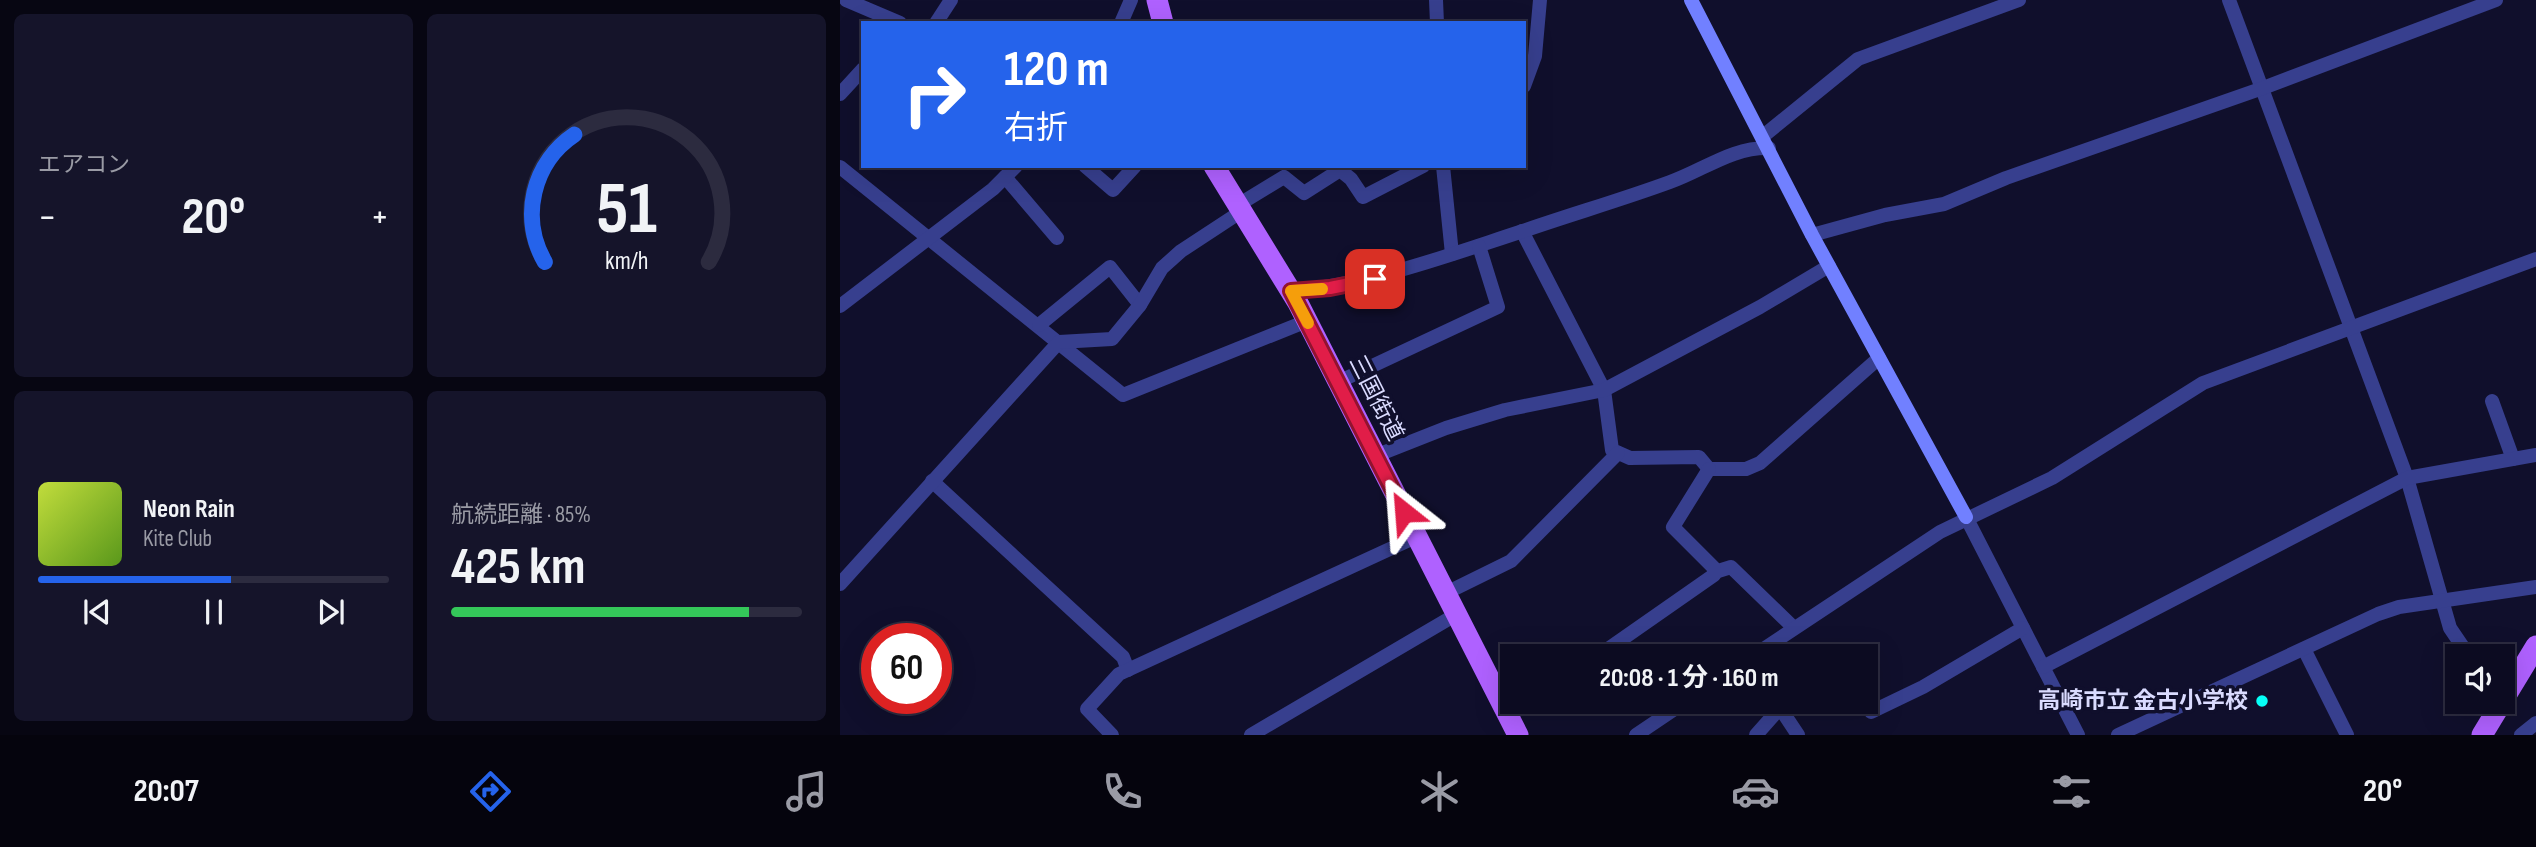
<!DOCTYPE html>
<html lang="ja">
<head>
<meta charset="utf-8">
<style>
	:root { --surface:#0c0b21; --page:#15142a; --text:#f1f3f6; --muted:#9a9ba5; --line:#2c2b3f; --accent:#2563eb }
	body { margin:0; font-family:"Sofia Sans Condensed","Noto Sans JP",sans-serif; background:var(--page); color:var(--text); height:100vh; display:flex; flex-direction:column; font-size:26px; white-space:nowrap }
	* { box-sizing:border-box; margin:0 }
	p { font-size:23px; color:var(--muted) }
	.icon { flex:none; width:38px; height:38px; fill:none; stroke:currentColor; stroke-width:2; stroke-linecap:round; stroke-linejoin:round }
	.map { position:relative; flex:1; overflow:hidden }
	.details { display:flex; flex-direction:column; gap:14px; padding:14px; background:#070612; width:840px }
	.details>* { flex:none }
	.banner { position:absolute; left:21px; top:21px; width:665px; height:147px; border-radius:0px; box-shadow:0 7px 28px #0002,0 0 0 2px var(--line); background:#2563eb; color:#fff; overflow:hidden }
	.buttons { position:absolute; left:1605px; top:644px; display:grid; gap:14px }
	.buttons a { display:grid; place-items:center; width:70px; height:70px; border-radius:0px; background:var(--surface); box-shadow:0 7px 28px #0002,0 0 0 2px var(--line); font-size:35px }
	.speed { position:absolute; left:21px; top:623px; display:flex; gap:14px; font-size:35px; font-weight:700; text-align:center }
	.speed>* { display:grid; place-content:center; width:91px; height:91px; border-radius:50%; background:var(--surface); box-shadow:0 7px 28px #0002,0 0 0 2px var(--line); line-height:1 }
	.speed .limit { border:10px solid #d22; background:#fff; color:#111 }
	.pin { position:absolute; display:grid; place-items:center; width:60px; height:60px; color:#fff; margin:-30px; border-radius:14px; box-shadow:0 4px 10px #0006 }
	.me { position:absolute; width:77px; margin:-38px; rotate:332deg; stroke-linejoin:round; filter:drop-shadow(0 0 5px #0008) }
	.turn { display:flex; align-items:center; gap:24px; height:147px; padding:0 28px; font-size:32px }
	.turn .icon { width:91px; height:91px; stroke-width:2.5 }
	.turn b { display:block; font-size:49px; line-height:60px }
	.big { font-size:52px; font-weight:700; line-height:1.1 }
	.details .tile { flex:1; display:flex; flex-direction:column; justify-content:center; gap:10px; min-width:0; padding:0 24px; border-radius:10px; background:var(--page) }
	.details .dial { align-items:center; gap:0 }
	.dial svg { height:182px; overflow:visible; fill:none; stroke:var(--line); stroke-width:7; stroke-linecap:round; text-anchor:middle }
	.dial text { fill:var(--text); stroke:none }
	.song { display:flex; align-items:center; gap:21px }
	.cover { width:84px; height:84px; border-radius:10px; background:linear-gradient(135deg,hsl(70 70% 55%),hsl(90 70% 35%)) }
	.played { height:7px; border-radius:4px; background:linear-gradient(90deg,var(--accent) 55%,var(--line) 55%) }
	.keys { display:flex; justify-content:space-around; direction:ltr }
	.heat { display:flex; justify-content:space-between; align-items:center; font-size:38px; direction:ltr }
	.charge { height:10px; border-radius:5px; background:linear-gradient(90deg,#34c759 85%,var(--line) 0) }
	.details .tiles { flex:1; display:grid; gap:14px; grid-template-columns:repeat(2,1fr) }
	.trip { position:absolute; left:660px; top:644px; width:378px; height:70px; border-radius:0px; background:var(--surface); box-shadow:0 7px 28px #0002,0 0 0 2px var(--line); font-weight:700; line-height:70px; text-align:center }
	.menu { display:flex; height:112px; justify-content:space-around; align-items:center; background:#05040d; color:var(--muted) }
	.menu .icon { width:49px; height:49px }
	.menu .active { color:var(--accent) }
	.menu b { font-size:32px; color:var(--text) }
	main { display:flex; flex:1; min-height:0 }
	.map>svg:first-child { display:block }
</style>
</head>
<body>
<main>
<section class="details">
<div class="tiles">
<div class="tile"><p>エアコン</p>
<div class="heat"><a>−</a><b class="big">20°</b><a>+</a></div>
</div>
<div class="tile dial"><svg viewBox="0 0 100 80">
<path d="M14 69A42 42 0 1 1 86 69"/>
<path d="M14 69A42 42 0 0 1 27 13" stroke="#2563eb"/>
<text x="50" y="56" font-size="32" font-weight="700">51</text>
<text x="50" y="72" font-size="11">km/h</text>
</svg></div>
<div class="tile">
<div class="song"><i class="cover"></i><div><b>Neon Rain</b><p>Kite Club</p></div></div>
<div class="played"></div>
<div class="keys"><svg class="icon" aria-label="previous" viewBox="0 0 24 24"><path d="M18 5L8 12l10 7zM5 5v14"/></svg><svg class="icon" aria-label="pause" viewBox="0 0 24 24"><path d="M8 5v14M16 5v14"/></svg><svg class="icon" aria-label="next" viewBox="0 0 24 24"><path d="M6 5l10 7-10 7zM19 5v14"/></svg></div>
</div>
<div class="tile"><p>航続距離 · 85%</p><b class="big">425 km</b><div class="charge"></div></div>
</div>
</section>
<div class="map">
<svg width="1696" height="735" viewBox="0 0 1696 735">
	<rect width="100%" height="100%" fill="#100f2c"/>
	<g fill="none" stroke-linecap="round" stroke-linejoin="round">
		<g stroke="#373f8e" stroke-width="14">
			<polyline points="6,0 60,23"/>
			<polyline points="596,0 597,23"/>
			<polyline points="1389,0 1567,478 1610,628 1629,656"/>
			<polyline points="96,23 111,0"/>
			<polyline points="281,23 291,0"/>
			<polyline points="684,86 695,56 700,0"/>
			<polyline points="0,94 23,69"/>
			<polyline points="922,137 1018,59 1179,0"/>
			<polyline points="245,166 273,190 295,166"/>
			<polyline points="603,166 612,254"/>
			<polyline points="0,167 283,395 467,321"/>
			<polyline points="165,177 217,238"/>
			<polyline points="398,205 444,177 464,193 500,170 511,179 523,197 583,166"/>
			<polyline points="682,231 764,390 772,450 790,458 859,457 869,469 906,469 920,463 1039,358"/>
			<polyline points="972,235 1045,215 1104,204 1166,178 1423,88 1656,0"/>
			<path d="M451,291C532,284 606,256 683,231C732,214 781,200 830,182C864,170 892,147 929,148"/>
			<polyline points="0,306 153,189 176,166"/>
			<polyline points="199,325 270,267 300,305"/>
			<polyline points="498,382 658,307 639,246"/>
			<polyline points="1652,401 1673,459"/>
			<polyline points="535,456 606,428 665,410 764,390 920,307 989,266"/>
			<polyline points="92,481 283,657 288,670"/>
			<polyline points="1126,517 1238,735"/>
			<polyline points="875,572 891,567 954,628"/>
			<polyline points="0,584 219,342 272,339 300,305 322,268 341,251 402,211"/>
			<polyline points="606,593 671,561 778,453"/>
			<polyline points="1464,649 1507,735"/>
			<polyline points="758,656 874,575 874,568 833,527 869,469"/>
			<polyline points="913,656 1100,532 1212,478 1363,383 1696,259"/>
			<polyline points="1203,667 1567,478 1696,455"/>
			<polyline points="1031,712 1083,687 1183,628"/>
			<polyline points="668,716 690,702"/>
			<polyline points="272,735 247,709 279,674 578,536"/>
			<polyline points="411,735 617,614"/>
			<polyline points="796,735 845,702"/>
			<polyline points="916,735 940,708 958,735"/>
			<polyline points="1278,735 1538,614 1559,607 1696,587"/>
			<polyline points="1681,735 1696,723"/>
		</g>
		<polyline stroke="#7180ff" stroke-width="14" points="851,0 972,235 1126,517"/>
		<g stroke="#af61ff" stroke-width="21">
			<polyline points="317,0 323,23"/>
			<polyline points="374,166 458,303 678,735"/>
			<polyline points="1662,702 1696,646"/>
			<polyline points="1642,735 1662,702"/>
		</g>
	</g>
	<g fill="none" stroke-linecap="round" stroke-linejoin="round">
		<defs>
			<polyline id="route" points="535,279 490,288 451,291 564,512"/>
		</defs>
		<use href="#route" stroke="#92132f" stroke-width="18"/>
		<use href="#route" stroke="#e11d48" stroke-width="12"/>
		<polyline stroke="#f59e0b" stroke-width="12" points="468,323 451,291 482,289"/>
	</g>
	<circle fill="#06fff7" stroke="#100f2c" stroke-width="2.5" cx="1422" cy="701" r="7"/>
	<g text-anchor="middle" dominant-baseline="central" stroke-width="7" stroke-linejoin="round" paint-order="stroke">
		<g font-size="23" fill="#dadbff" stroke="#100f2c">
			<text transform="translate(536 398) rotate(63)">三国街道</text>
		</g>
		<g font-size="23" font-weight="bold" fill="#dadbff" stroke="#100f2c" text-anchor="end">
			<text x="1408" y="701">高崎市立 金古小学校</text>
		</g>
	</g>
</svg>
<div class="buttons">
<a><svg class="icon" aria-label="sound" viewBox="0 0 24 24"><path d="M4 9h4l5-4v14l-5-4H4zM17 9q2 3 0 6"/></svg></a>
</div>
<div class="speed"><div class="limit">60</div></div>
<div class="pin" style="left:535px;top:279px;background:#d93025"><svg class="icon" aria-label="arrive" viewBox="0 0 24 24"><path d="M6 21V4h12l-3 4 3 4H6"/></svg></div>
<svg class="me" style="left:564px;top:512px" viewBox="-20 -20 40 40"><path d="M0-17L14 15 0 8-14 15z" fill="#e11d48" stroke="#fff" stroke-width="4"/></svg>
<div class="trip">20:08 · 1 分 · 160 m</div>
<div class="banner">
<div class="turn"><svg class="icon" aria-label="right" viewBox="0 0 24 24"><path d="M7 20v-9h11M14 6l5 5-5 5"/></svg><div><b>120 m</b>右折</div></div>
</div>
</div>
</main>
<nav class="menu">
<b>20:07</b>
<svg class="icon active" aria-label="directions" viewBox="0 0 24 24"><path d="M12 3l9 9-9 9-9-9zM9 14v-3h6M13 9l2 2-2 2"/></svg>
<svg class="icon" aria-label="music" viewBox="0 0 24 24"><path d="M9 18V5l10-2v13"/><circle cx="6" cy="18" r="3"/><circle cx="16" cy="16" r="3"/></svg>
<svg class="icon" aria-label="phone" viewBox="0 0 24 24"><path d="M5 4h4l2 5-3 2q2 4 5 5l2-3 5 2v4C11 20 4 13 5 4z"/></svg>
<svg class="icon" aria-label="climate" viewBox="0 0 24 24"><path d="M12 3v18M4 7l16 10M4 17L20 7"/></svg>
<svg class="icon" aria-label="car" viewBox="0 0 24 24"><path d="M5 17H2v-5l4-1 3-4h7l3 4 3 1v5h-3M9 17h6M6 11h13"/><circle cx="7" cy="17" r="2"/><circle cx="17" cy="17" r="2"/></svg>
<svg class="icon" aria-label="filters" viewBox="0 0 24 24"><path d="M4 7h16M4 17h16"/><circle cx="9" cy="7" r="2"/><circle cx="15" cy="17" r="2"/></svg>
<b>20°</b>
</nav>
</body>
</html>
